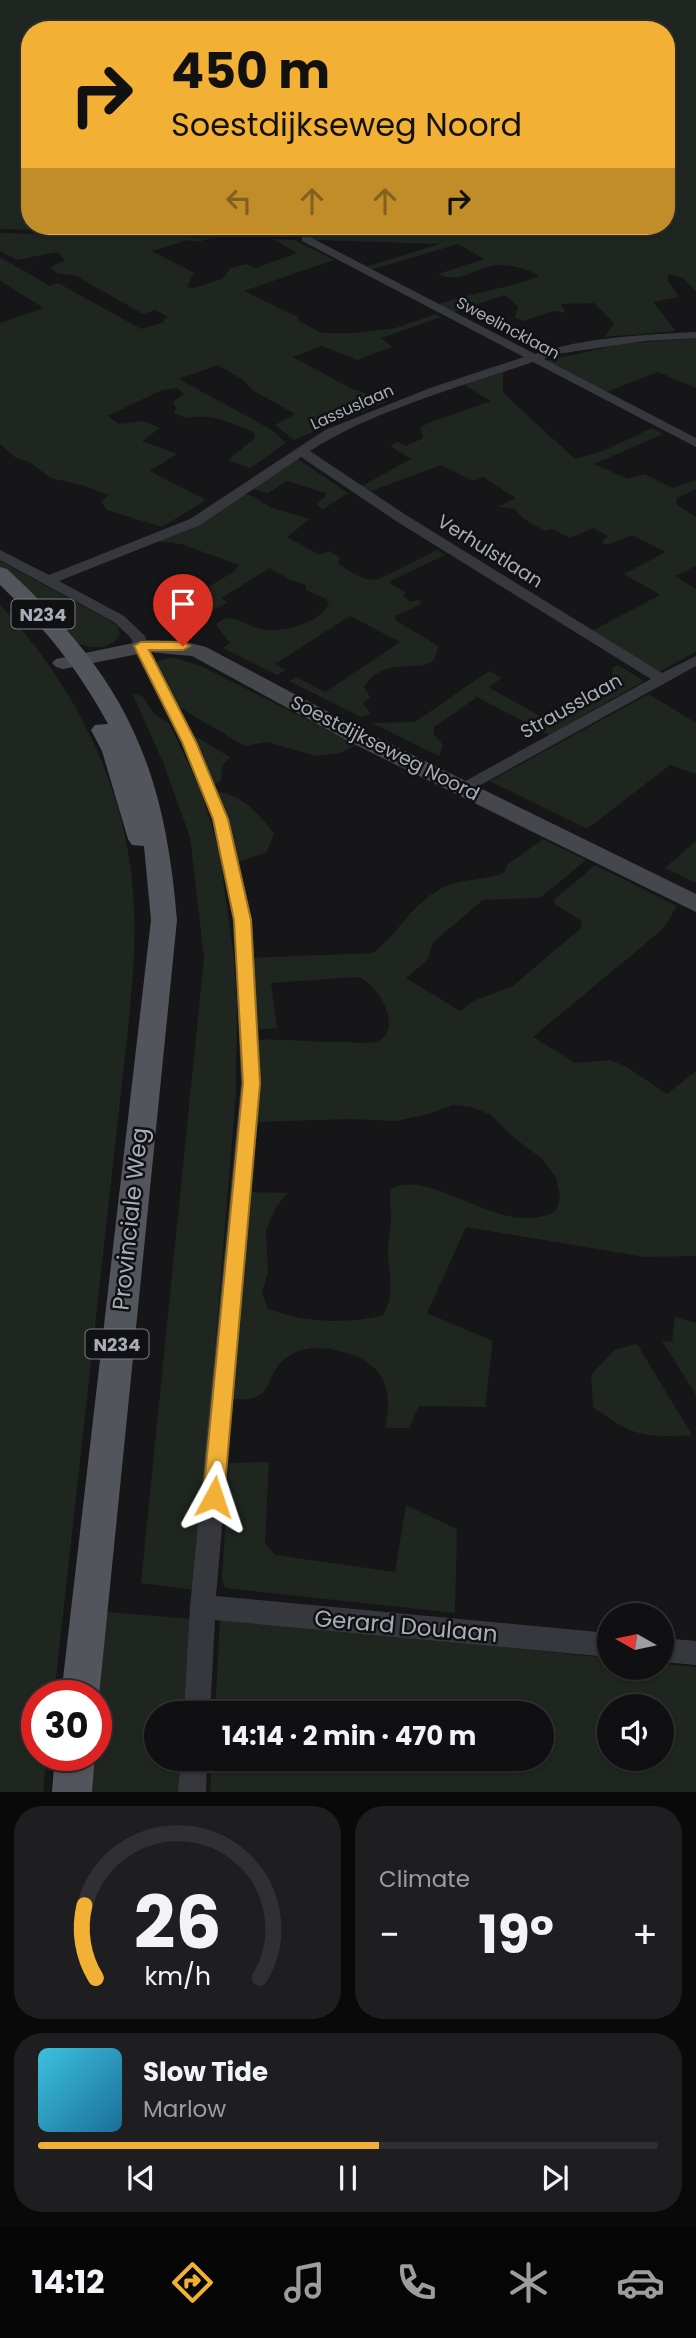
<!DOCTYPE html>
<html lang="en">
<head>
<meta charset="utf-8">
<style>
	:root { --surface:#101012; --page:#1e1e20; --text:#f1f3f6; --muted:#9c9d9f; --line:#303032; --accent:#f2b134 }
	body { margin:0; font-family:Poppins,sans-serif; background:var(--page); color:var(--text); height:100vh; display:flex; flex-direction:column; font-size:26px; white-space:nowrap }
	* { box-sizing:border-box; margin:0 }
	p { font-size:23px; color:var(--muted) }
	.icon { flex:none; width:38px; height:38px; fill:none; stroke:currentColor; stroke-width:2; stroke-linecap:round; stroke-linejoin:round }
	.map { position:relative; height:1792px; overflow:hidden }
	.side { display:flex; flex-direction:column; gap:14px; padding:14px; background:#09090a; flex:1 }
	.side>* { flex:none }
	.banner { position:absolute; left:21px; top:21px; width:654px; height:214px; border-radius:28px; box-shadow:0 2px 5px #0004,0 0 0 2px var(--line); background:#f2b134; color:#111; overflow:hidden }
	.needle { width:46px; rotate:279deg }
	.fabs { position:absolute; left:597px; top:1603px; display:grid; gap:14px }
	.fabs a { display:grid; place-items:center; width:77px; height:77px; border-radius:50%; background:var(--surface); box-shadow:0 2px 5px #0004,0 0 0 2px var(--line); font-size:35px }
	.speed { position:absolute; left:21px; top:1680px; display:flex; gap:14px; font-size:35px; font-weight:700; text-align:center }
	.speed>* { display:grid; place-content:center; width:91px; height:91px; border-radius:50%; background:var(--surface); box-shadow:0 2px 5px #0004,0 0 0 2px var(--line); line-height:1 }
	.speed .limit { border:10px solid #d22; background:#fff; color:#111 }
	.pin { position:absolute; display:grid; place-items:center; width:60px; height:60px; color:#fff; margin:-72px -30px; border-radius:50% 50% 50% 0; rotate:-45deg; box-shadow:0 0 7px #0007 }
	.pin .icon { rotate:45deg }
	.me { position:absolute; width:77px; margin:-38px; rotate:5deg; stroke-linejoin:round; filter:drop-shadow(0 0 5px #0008) }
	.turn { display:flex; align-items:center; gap:24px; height:147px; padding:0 35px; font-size:32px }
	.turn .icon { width:91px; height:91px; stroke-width:2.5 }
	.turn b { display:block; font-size:49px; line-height:60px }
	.lanes { display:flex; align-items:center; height:66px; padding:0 35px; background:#0003; justify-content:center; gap:35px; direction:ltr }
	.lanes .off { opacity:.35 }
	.big { font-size:52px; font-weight:700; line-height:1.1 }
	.side .tile { flex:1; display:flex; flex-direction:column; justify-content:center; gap:10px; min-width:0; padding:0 24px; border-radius:28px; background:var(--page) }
	.side .dial { align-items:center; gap:0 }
	.dial svg { height:182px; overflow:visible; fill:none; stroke:var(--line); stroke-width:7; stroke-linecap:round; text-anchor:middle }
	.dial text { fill:var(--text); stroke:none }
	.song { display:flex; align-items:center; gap:21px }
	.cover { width:84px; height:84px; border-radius:10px; background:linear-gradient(135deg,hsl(190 70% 55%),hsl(200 70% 35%)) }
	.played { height:7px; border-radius:4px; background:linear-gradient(90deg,var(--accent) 55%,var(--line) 55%) }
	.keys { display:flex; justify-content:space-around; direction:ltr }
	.heat { display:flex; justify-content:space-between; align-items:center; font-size:38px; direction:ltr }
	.side .tiles { flex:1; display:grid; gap:14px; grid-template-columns:1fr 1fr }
	.tile:last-child { grid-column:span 2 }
	.trip { position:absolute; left:144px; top:1701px; width:410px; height:70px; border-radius:35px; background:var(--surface); box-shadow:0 2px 5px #0004,0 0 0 2px var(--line); font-weight:700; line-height:70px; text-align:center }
	.menu { display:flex; height:112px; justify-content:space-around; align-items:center; background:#060607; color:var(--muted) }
	.menu .icon { width:49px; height:49px }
	.menu .on { color:var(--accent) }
	.menu b { font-size:32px; color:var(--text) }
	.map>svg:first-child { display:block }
</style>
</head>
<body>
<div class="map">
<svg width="696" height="1792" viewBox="0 0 696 1792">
	<rect width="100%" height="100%" fill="#161618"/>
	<g fill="#1e261f" fill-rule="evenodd">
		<path d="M0,0H696V292L683,278L668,274V281L679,297L653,302L676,331L604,337L614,323L594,303L561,304L566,313L554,311L523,321L515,318L518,307L505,295L451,313L436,305C470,293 504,289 538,277L537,274C523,268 507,263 492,266C471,270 459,284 438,274L484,259L458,244L370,270L365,267L440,244L314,240L308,237L0,229ZM30,30H667V226H30Z"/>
		<path d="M0,233L212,238L198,242L188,240L152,251L194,273L187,286L191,289L222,279L231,268L246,264L256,268L297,253L273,239L294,240L334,260L244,291L300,318L297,320L322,333H355L396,328L436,314L441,317L381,338L392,347L357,360L322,346L293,357L350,388L388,401L294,440L275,425L295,414L252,390L243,380L218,365L179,379L272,430L286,443L250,468L228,460L255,438L253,432C238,426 224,419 208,417C191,415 192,422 174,413L176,408L173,402L184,394L177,388L162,390L108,416L119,424L143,421L160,428L142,441L177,454L150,471L206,500L162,527L107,510L101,502L109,495L85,486L51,478L29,462L16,458L0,444V323L44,308L0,281V257L50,286L58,283L141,329L165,322L162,320L168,317L155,310L143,314L76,276L57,273L50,267L65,261L58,252L17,260L0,251Z"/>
		<polygon points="696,338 696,388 658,372 604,393 545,361 622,344"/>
		<polygon points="503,372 503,393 575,459 603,451 652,428 663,434 594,464 628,479 644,474 673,488 696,480 696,489 677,498 676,504 696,517 696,566 675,576 696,589 696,652 658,672 592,631 658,596 659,594 624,574 666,552 632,535 610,544 603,544 603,540 608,536 593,528 570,538 552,529 544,531 523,518 515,509 498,507 516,498 483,477 473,481 441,465 371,491 362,486 411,459 390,446 398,442 406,446 423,438 420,428 428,423 491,401 464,385"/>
		<polygon points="293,458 298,459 348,493 323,509 316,505 326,496 325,493 287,481 268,493 246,487"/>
		<path d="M239,493L253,496L272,508L310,519L287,537L320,555L329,551L340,558L338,563C351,572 365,584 381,578L437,550L445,555L390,581L392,585L406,593L403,596L411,602L420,599L421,604L396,616L395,620L438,646C437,652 436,658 431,662C414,673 385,655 364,687L370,697L363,703L371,714L361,717L289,681L296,677L325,692L400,642L350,616L275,664L286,670L277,675L223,648L230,643L216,625C230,609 245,626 261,629C283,633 320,624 329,603L326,599L306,590V585L290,580L270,568L221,598L228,602L182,628L157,615H163L233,572L239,565L181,544L154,541Z"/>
		<path d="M0,561L109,620L117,626L120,634C112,651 86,650 72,640C46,623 23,594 0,573Z"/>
		<path d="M0,605C78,689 131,795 134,911C136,954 131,997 127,1039L54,1696H37V1755H47L43,1792H0Z"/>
		<polygon points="173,657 203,667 357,745 340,753 316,756 267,742 245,746 175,705 156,664 160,660"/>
		<polygon points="618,665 644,681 549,735 477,697 434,727 434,734 443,745 439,756 372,723 415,722 489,671 502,678 488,687 549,721 613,683 612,668"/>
		<polygon points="132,693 143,697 154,714 169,723 201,791 219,850 234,958 237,1005 236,1092 195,1590 141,1583 204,957 190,837 163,762"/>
		<polygon points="649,694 696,723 696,774 670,765 587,829 490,781"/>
		<polygon points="188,732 230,757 222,766 221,780 212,786"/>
		<path d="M214,791C244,795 256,812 274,833L267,852L236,863Z"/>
		<path d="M543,839L586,860L540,898L483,900L433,942L428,959L406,978L460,1011L473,1001L513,986L580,929L582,921L554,904L555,899L595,865L677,906L663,929L533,1037L575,1063L610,1060L625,1066L667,1094L696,1071V1256L644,1257L466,1227L427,1313L493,1341L485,1407L419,1406L409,1428H385C395,1382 379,1359 335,1350C321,1347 304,1347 292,1354C260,1371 281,1403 233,1399L247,1192L287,1193L275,1209L266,1231L268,1272L262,1293L268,1309C303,1322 347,1325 383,1315C396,1294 388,1273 388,1250C388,1239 392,1227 391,1216C391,1206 388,1200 391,1189C432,1166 503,1241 556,1211L560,1196L556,1177L541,1158L513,1137L491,1115L472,1107L453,1105L429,1114L395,1121L351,1119L252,1122L255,1040C286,1038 316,1043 347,1042C356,1042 366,1044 375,1042C405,1035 381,983 357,977L271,983L277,1028L254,1030L247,958L373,953C398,934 411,905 440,889C460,878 482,881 504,873L508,864Z"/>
		<polygon points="696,841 696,883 665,868"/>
		<polygon points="675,1317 696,1323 696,1395 662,1341 672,1342"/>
		<path d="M637,1344L692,1435C644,1438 632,1436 593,1407L591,1375L614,1350Z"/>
		<polygon points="269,1462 265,1543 275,1555 395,1572 406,1505 457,1529 455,1613 225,1588 222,1578 229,1463"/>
		<polygon points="105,1612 193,1619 185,1713 156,1713 156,1759 183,1759 181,1792 89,1792 92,1755 96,1755 96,1710"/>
		<path d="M220,1619L609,1658V1668H662V1664L696,1667V1792H210L212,1759H541V1713H215ZM609,1706H662V1759H609Z"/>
	</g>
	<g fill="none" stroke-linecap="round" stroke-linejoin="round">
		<g fill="#37383d" fill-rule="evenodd">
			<path d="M302,237H310L535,354C585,337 643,335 696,332V338L645,341L557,354L544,359L696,438V447L533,362C463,386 371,411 310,451L406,515L662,673L696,656V666L466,793L460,792L458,788L460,784L651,679L396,521L301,457L200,525L59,581L124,616L145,636L150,653L197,742L229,819L252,920L261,1083L216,1596L609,1633V1657L215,1620L210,1713H184L190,1607L241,1083L234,920L213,819L181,742L136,653L131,638L114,622L0,560V550L49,575L190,519L325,430L430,388L524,357L302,241Z"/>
			<polygon points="662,1638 696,1641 696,1665 662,1662"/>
			<polygon points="181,1759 207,1759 206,1792 178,1792"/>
		</g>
		<polygon fill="#45474d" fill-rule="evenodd" points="148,640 182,641 206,647 368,733 696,894 696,912 352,743 192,656 148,652 63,669 56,667 52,663 56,659"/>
		<g fill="#53555c" fill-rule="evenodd">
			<path d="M0,567L7,569C124,677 164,762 177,920L99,1696L96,1704V1696H61L151,920L144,846L132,845L128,839L102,751L91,730L95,725L108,724C79,670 44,627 0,585Z"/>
			<polygon points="55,1755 95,1755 92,1792 52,1792"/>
		</g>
	</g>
	<polygon fill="#f2b134" stroke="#9d7322" stroke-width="2" points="141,642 183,642 190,646 183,650 149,650 196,742 228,819 251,920 260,1083 224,1497 221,1503 214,1506 206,1503 203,1497 243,1083 234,920 213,819 182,742 134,646"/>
	<g text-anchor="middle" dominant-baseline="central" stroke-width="5" stroke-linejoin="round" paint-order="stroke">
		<g font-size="16" fill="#a8adb8" stroke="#111113">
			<text transform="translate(508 328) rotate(28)">Sweelincklaan</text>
			<text transform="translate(352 407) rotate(-24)">Lassuslaan</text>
		</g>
		<g fill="#111113" stroke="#7b7e86" stroke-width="2">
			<rect x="11.5" y="599.5" width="63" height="29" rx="5"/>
			<rect x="85.5" y="1329.5" width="63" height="29" rx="5"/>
		</g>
		<g font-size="18" font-weight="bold" fill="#a8adb8">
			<text x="43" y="614">N234</text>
			<text x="117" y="1344">N234</text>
		</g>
		<g font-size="19" fill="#a8adb8" stroke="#111113">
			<text transform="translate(490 551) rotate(32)">Verhulstlaan</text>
			<text transform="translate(571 706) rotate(-29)">Strausslaan</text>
			<text transform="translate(385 748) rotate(27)">Soestdijkseweg Noord</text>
		</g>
		<g font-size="23" fill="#a8adb8" stroke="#111113">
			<text transform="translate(130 1219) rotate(-84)">Provinciale Weg</text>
			<text transform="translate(406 1626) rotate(5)">Gerard Doulaan</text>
		</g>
	</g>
</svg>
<div class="fabs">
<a><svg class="needle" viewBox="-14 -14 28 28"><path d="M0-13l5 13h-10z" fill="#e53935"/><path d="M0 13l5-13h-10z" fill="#9c9d9f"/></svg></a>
<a><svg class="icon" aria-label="sound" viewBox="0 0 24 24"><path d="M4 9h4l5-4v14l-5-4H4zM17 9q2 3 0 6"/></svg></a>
</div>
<div class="speed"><div class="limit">30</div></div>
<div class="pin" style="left:183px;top:646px;background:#d93025"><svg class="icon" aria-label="arrive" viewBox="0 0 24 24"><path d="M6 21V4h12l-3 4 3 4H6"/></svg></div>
<svg class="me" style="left:214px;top:1497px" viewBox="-20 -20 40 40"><path d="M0-17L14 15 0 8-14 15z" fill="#f2b134" stroke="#fff" stroke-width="4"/></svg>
<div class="trip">14:14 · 2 min · 470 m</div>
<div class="banner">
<div class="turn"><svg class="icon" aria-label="right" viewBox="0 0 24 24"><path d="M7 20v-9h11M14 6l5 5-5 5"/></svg><div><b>450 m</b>Soestdijkseweg Noord</div></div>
<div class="lanes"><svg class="icon off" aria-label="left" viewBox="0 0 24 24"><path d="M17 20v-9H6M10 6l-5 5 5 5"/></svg><svg class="icon off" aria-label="ahead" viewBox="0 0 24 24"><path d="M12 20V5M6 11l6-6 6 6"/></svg><svg class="icon off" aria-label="ahead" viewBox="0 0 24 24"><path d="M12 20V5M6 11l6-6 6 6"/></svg><svg class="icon" aria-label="right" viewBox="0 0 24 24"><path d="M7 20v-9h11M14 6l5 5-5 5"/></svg></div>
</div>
</div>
<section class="side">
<div class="tiles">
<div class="tile dial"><svg viewBox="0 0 100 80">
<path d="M14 69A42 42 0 1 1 86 69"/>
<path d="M14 69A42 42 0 0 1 9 37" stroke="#f2b134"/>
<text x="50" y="56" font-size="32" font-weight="700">26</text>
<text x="50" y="72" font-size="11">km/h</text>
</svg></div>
<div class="tile"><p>Climate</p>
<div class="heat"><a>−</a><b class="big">19°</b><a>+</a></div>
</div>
<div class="tile">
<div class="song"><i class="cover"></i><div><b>Slow Tide</b><p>Marlow</p></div></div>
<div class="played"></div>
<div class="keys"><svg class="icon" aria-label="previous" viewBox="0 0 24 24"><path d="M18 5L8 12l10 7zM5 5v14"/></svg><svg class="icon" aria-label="pause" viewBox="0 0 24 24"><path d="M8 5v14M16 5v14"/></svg><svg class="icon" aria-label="next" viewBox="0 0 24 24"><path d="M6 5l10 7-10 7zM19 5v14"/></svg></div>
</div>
</div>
</section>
<nav class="menu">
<b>14:12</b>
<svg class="icon on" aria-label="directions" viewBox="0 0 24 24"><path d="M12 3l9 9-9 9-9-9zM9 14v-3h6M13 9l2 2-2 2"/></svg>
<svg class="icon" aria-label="music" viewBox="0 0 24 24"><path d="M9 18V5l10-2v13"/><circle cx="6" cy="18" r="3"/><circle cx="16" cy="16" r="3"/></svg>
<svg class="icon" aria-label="phone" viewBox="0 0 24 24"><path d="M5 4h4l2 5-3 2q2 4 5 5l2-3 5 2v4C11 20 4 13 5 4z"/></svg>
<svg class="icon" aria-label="climate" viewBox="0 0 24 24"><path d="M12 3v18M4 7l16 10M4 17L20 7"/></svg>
<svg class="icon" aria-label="car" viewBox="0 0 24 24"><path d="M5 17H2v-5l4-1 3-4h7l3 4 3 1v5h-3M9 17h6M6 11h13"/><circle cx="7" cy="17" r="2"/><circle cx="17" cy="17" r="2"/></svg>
</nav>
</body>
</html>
